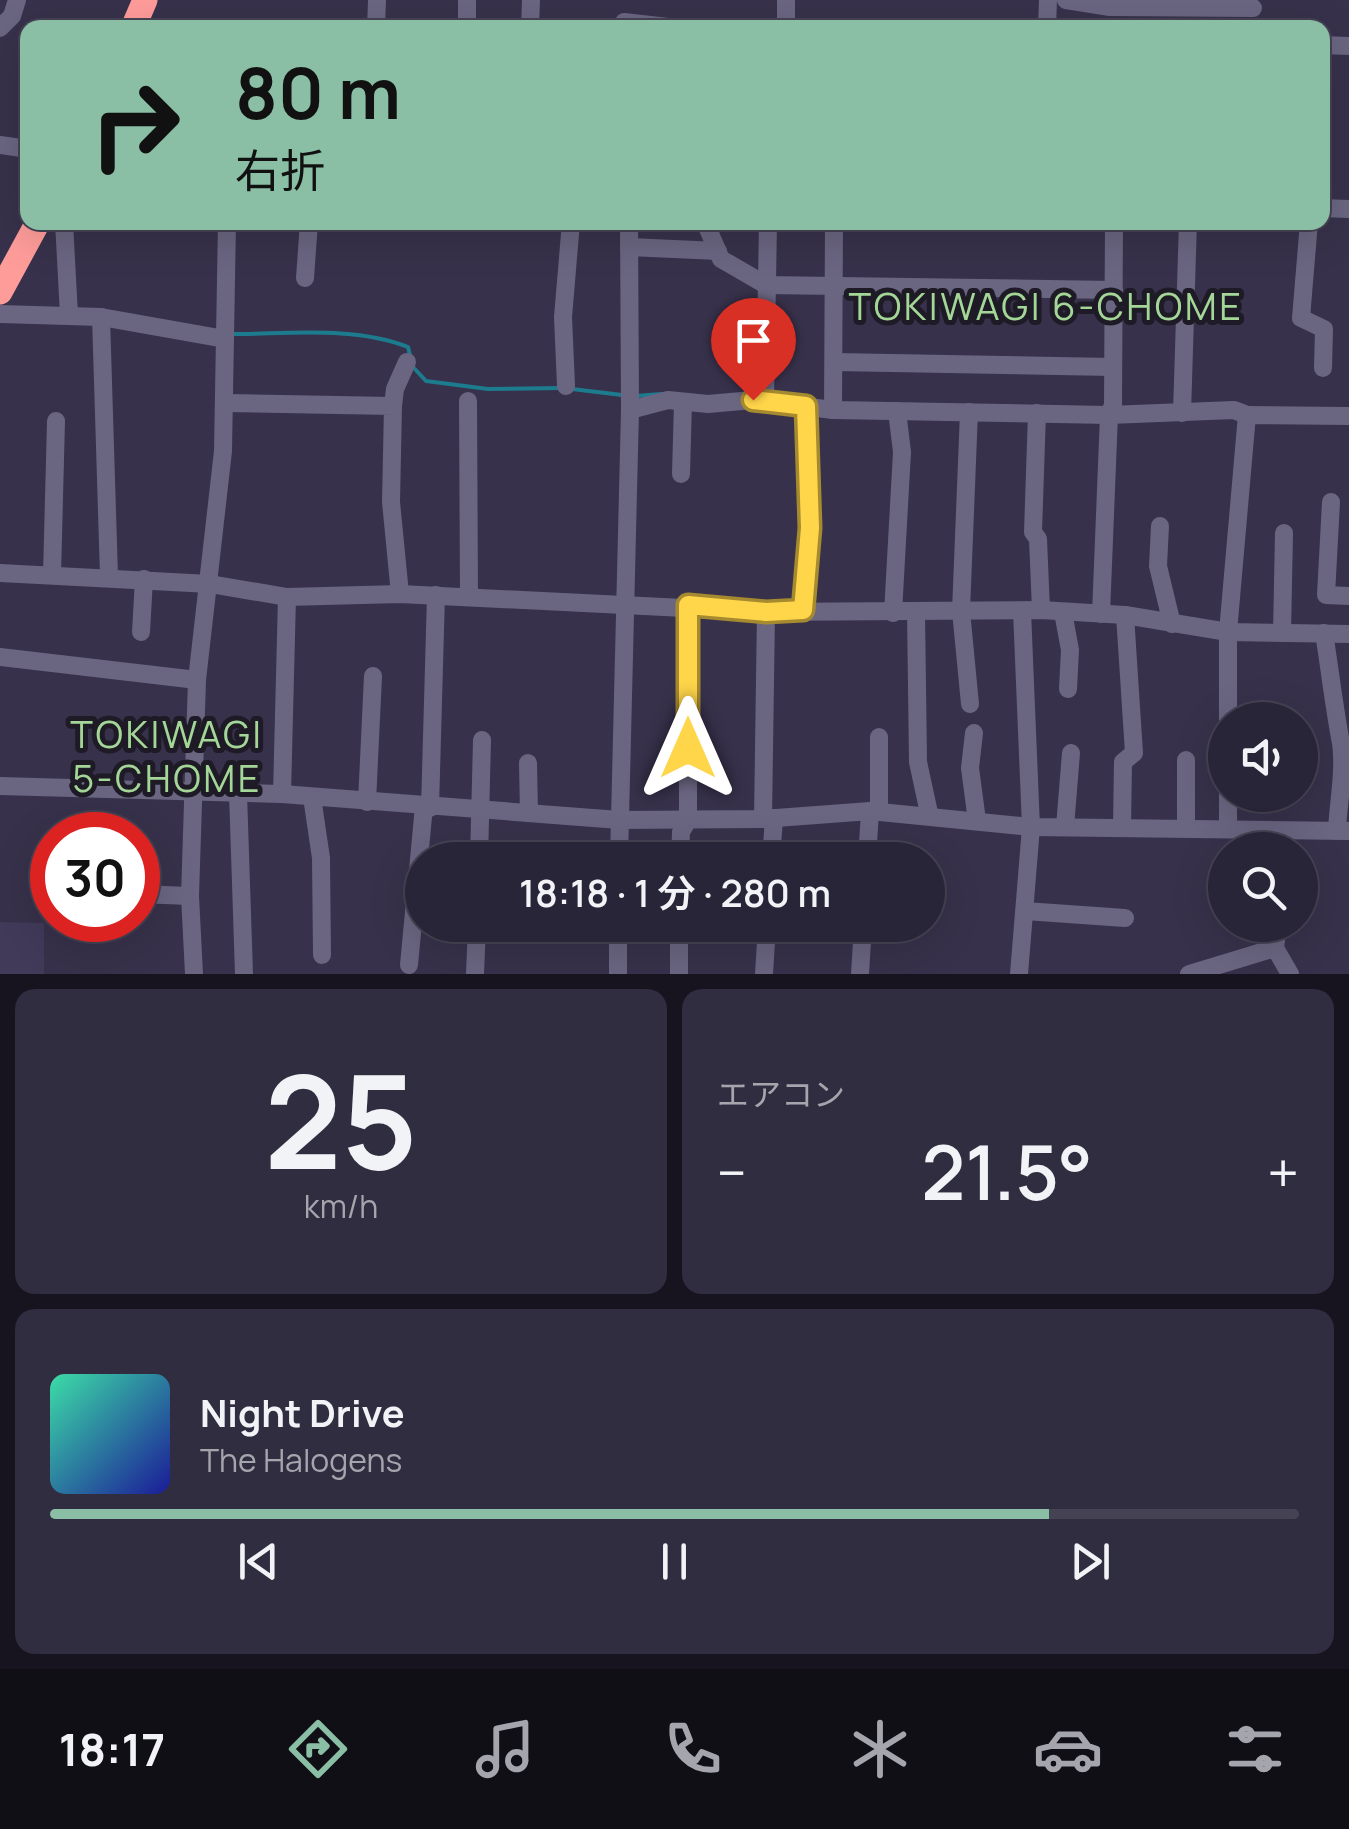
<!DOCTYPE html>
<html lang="ja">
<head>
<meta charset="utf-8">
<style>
	:root { --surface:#292538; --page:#312d40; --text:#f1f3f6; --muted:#a5a5ae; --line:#454253; --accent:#8abfa5 }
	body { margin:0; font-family:Manrope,"Noto Sans JP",sans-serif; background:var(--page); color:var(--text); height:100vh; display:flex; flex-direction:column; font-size:38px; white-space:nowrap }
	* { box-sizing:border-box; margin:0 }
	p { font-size:32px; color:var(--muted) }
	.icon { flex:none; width:55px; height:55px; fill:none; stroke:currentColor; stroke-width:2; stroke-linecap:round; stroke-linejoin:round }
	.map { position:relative; height:974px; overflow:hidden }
	.drawer { display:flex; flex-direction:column; gap:15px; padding:15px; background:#17141f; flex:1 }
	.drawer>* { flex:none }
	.banner { position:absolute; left:20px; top:20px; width:1310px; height:210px; border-radius:20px; box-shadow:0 10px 40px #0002,0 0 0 2px var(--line); background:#8abfa5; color:#111; overflow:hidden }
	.controls { position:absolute; left:1208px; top:702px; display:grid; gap:20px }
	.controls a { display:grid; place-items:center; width:110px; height:110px; border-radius:50%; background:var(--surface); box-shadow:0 10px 40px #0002,0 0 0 2px var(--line); font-size:50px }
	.speed { position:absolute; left:30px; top:812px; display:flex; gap:20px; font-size:50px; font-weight:700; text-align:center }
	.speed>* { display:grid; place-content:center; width:130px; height:130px; border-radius:50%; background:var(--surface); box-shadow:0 10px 40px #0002,0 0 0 2px var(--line); line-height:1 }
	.speed .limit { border:15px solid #d22; background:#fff; color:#111 }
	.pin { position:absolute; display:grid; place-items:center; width:85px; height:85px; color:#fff; margin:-102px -42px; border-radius:50% 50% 50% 0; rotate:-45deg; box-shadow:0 0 10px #0007 }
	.pin .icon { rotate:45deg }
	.me { position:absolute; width:110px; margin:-55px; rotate:0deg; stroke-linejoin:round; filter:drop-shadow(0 0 8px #0008) }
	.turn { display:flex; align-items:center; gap:35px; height:210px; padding:0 50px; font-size:45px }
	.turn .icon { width:130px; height:130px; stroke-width:2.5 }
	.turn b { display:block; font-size:70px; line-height:85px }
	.big { font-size:75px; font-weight:600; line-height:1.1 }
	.drawer .tile { flex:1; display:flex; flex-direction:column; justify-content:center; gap:15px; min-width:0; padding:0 35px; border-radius:20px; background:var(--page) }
	.drawer .dial { align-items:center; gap:0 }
	.dial b { font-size:130px; line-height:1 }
	.song { display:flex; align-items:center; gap:30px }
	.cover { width:120px; height:120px; border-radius:15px; background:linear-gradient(135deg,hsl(160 70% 55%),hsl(240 70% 35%)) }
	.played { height:10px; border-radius:5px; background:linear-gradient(90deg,var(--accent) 80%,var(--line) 80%) }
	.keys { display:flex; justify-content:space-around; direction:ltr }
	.heat { display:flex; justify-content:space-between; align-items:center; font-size:55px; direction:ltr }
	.drawer .tiles { flex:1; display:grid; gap:15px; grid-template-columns:1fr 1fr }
	.tile:last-child { grid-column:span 2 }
	.trip { position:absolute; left:405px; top:842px; width:540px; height:100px; border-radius:50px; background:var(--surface); box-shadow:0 10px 40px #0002,0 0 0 2px var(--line); font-weight:600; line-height:100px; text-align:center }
	.menu { display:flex; height:160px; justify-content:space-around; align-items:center; background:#100f16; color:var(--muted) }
	.menu .icon { width:70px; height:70px }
	.menu .selected { color:var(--accent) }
	.menu b { font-size:45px; color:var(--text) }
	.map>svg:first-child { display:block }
</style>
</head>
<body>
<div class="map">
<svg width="1349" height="974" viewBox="0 0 1349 974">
	<rect width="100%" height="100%" fill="#37314b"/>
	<polygon fill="#413a59" points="0,922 44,923 44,974 0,974"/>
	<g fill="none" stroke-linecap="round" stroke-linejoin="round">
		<g stroke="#1d7b8e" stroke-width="4">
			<path d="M233,334C288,334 356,326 408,347L413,367L426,381L488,389L562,388"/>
			<polyline points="572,389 622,395"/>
			<polyline points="636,396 661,394"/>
		</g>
		<g stroke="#6a6581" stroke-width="18">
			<polyline points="467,0 467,28"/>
			<polyline points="1066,0 1110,7 1253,8"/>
			<polyline points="624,22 677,28"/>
			<polyline points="0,28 12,16 17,0"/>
			<polyline points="376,28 377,0"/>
			<polyline points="530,28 531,0"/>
			<polyline points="786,28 786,0"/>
			<polyline points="1047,28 1048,0"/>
			<polyline points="1322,45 1349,46"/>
			<polyline points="0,145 28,149"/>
			<polyline points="1322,208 1349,209"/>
			<polyline points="64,222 69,315"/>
			<polyline points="705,222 721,259 766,285 1114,290"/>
			<polyline points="1309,222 1301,318 1324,329 1323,368"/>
			<polyline points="629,247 718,251"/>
			<polyline points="305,278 309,222"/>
			<polyline points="0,314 101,317 225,339"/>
			<polyline points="101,317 109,576"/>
			<polyline points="834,362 1113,367"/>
			<polyline points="566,386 563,317 571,222"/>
			<polyline points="468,401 469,596"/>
			<polyline points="765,401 768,222"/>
			<polyline points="224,403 393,406 391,502 400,594"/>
			<polyline points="393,406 395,389 407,362"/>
			<polyline points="630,410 668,400 708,404 753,400 833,410 1109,415 1234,410 1247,415"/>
			<polyline points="833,410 834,222"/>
			<polyline points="969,412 961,611 970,704"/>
			<polyline points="1037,413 1033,532 1038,539 1041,610"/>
			<polyline points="1182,413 1188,222"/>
			<polyline points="681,474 683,402"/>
			<polyline points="1331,502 1326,595 1349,596"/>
			<polyline points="1160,526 1158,566 1172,624"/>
			<polyline points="0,573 210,584 287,597 400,594 766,612 1041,610 1125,615 1228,632 1349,634"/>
			<polyline points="52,575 56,421"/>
			<polyline points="803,610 810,528 806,406"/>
			<polyline points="916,612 918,762 929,813"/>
			<polyline points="1063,612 1070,650 1068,689"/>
			<polyline points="893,613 902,452 897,411"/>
			<polyline points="1101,614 1109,415 1113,405 1114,222"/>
			<polyline points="141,632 144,579"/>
			<polyline points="1282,633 1284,533"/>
			<path d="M1324,633C1330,670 1334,707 1341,743C1345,770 1338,804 1337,831"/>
			<polyline points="0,657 197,680"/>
			<polyline points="1228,720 1228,632 1247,415 1349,416"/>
			<polyline points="974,733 970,768 977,821"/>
			<polyline points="1186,760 1186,827"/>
			<polyline points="528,763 529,813"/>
			<polyline points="0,786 282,794 619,820 763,819 870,811 1031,827 1349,831"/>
			<polyline points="238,793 244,974"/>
			<polyline points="282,794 287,597"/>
			<polyline points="1228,795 1228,827"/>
			<polyline points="312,797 321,858 322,955"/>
			<polyline points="367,802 373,676"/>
			<polyline points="430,808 436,595"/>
			<polyline points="879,812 879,737"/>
			<polyline points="763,819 766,612"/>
			<polyline points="1065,827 1071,753"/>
			<polyline points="1122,827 1123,762 1134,753 1125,615"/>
			<polyline points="479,860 482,740"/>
			<polyline points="619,860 630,410 629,222"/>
			<polyline points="680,860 681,832 688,820 688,605"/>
			<polyline points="771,860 774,818"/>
			<polyline points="867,860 870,811"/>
			<polyline points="39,889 52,889"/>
			<polyline points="138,894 190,896"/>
			<polyline points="1025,911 1125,918"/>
			<polyline points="1278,925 1275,948 1290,974"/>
			<polyline points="409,965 424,806"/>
			<polyline points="194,974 190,896 197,680 223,451 227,222"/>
			<polyline points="475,974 477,925"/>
			<polyline points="618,974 618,925"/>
			<polyline points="679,974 679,925"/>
			<polyline points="764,974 767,925"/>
			<polyline points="860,974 863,925"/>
			<polyline points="1019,974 1031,827 1022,611"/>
			<polyline points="1189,974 1275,948"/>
		</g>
		<g stroke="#fe9c9a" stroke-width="25">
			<polyline points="133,28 145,0"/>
			<polyline points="0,292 38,222"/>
		</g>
	</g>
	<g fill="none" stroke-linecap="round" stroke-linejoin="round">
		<defs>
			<polyline id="route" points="688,748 688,605 766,612 803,610 810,528 806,406 753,400"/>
		</defs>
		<use href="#route" stroke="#a68a30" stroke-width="25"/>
		<use href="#route" stroke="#ffd54a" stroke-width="18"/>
	</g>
	<g text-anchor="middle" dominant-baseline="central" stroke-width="10" stroke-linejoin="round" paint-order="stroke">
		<g font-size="38" letter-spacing="2.5" fill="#a4d697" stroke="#1e1b27">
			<text x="1046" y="305">TOKIWAGI 6-CHOME</text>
			<text x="167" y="733">TOKIWAGI<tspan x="167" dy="44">5-CHOME</tspan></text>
		</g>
	</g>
</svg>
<div class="controls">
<a><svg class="icon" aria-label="sound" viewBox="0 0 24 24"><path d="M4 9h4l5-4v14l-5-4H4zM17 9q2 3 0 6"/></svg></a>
<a><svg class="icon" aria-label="search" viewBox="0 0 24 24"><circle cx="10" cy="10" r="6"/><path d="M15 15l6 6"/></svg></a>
</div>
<div class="speed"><div class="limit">30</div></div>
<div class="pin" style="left:753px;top:400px;background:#d93025"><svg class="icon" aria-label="arrive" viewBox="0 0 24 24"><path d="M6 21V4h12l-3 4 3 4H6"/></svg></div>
<svg class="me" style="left:688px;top:748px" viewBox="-20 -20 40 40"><path d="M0-17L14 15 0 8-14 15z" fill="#ffd54a" stroke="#fff" stroke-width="4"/></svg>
<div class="trip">18:18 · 1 分 · 280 m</div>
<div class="banner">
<div class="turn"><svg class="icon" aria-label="right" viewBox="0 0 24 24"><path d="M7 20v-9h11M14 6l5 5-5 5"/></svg><div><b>80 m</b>右折</div></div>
</div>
</div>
<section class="drawer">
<div class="tiles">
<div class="tile dial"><b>25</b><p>km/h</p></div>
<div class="tile"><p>エアコン</p>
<div class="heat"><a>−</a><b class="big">21.5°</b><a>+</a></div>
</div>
<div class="tile">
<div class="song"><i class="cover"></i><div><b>Night Drive</b><p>The Halogens</p></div></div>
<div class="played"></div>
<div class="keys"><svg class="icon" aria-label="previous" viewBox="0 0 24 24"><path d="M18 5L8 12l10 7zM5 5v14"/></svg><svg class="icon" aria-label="pause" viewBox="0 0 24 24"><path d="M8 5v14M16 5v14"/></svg><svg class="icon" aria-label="next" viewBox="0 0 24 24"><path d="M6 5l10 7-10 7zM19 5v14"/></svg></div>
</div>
</div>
</section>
<nav class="menu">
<b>18:17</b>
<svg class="icon selected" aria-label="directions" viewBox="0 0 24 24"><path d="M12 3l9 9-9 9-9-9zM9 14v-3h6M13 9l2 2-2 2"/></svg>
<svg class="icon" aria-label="music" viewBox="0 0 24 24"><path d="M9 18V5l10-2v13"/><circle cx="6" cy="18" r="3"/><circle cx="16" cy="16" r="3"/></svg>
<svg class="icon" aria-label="phone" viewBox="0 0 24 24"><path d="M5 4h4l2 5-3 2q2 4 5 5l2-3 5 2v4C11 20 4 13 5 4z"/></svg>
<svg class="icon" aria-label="climate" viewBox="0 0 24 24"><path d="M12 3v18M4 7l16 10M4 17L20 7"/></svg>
<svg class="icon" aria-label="car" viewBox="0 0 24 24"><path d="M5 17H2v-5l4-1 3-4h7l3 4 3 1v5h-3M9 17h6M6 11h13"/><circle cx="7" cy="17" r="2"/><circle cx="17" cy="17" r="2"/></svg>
<svg class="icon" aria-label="filters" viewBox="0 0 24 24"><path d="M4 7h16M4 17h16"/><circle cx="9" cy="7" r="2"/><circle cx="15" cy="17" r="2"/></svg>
</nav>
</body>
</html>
